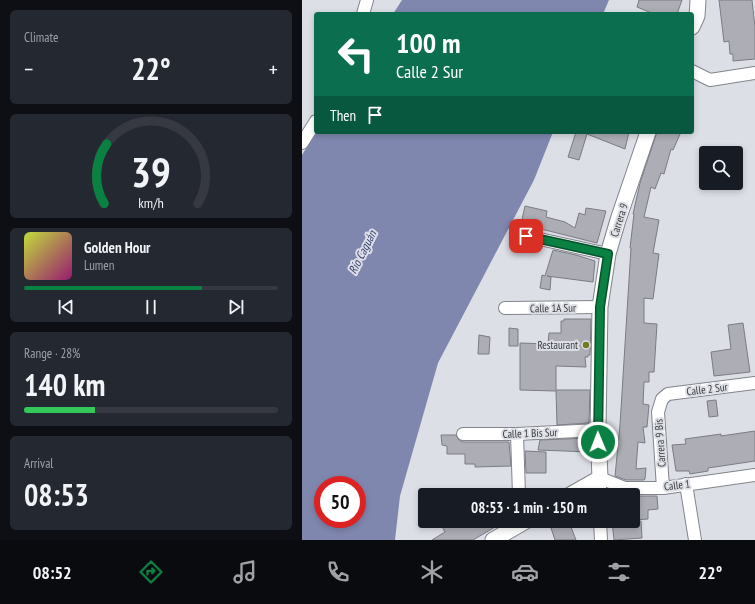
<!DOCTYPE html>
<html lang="en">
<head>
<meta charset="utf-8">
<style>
	:root { --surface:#171b24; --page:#242831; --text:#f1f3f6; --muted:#9ea1a6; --line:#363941; --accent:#0b8043 }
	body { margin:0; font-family:"PT Sans Narrow",sans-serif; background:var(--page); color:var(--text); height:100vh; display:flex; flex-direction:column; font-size:15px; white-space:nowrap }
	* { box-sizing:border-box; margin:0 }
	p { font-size:13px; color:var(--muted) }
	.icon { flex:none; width:22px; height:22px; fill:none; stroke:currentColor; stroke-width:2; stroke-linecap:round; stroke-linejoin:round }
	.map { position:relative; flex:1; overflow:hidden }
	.drawer { display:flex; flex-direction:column; gap:10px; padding:10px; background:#0d0f14; width:302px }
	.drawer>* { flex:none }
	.top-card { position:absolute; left:12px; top:12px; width:380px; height:122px; border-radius:4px; box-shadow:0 2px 6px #0003; background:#0b6e4f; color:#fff; overflow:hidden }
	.buttons { position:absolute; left:397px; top:146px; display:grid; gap:8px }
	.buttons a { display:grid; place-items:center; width:44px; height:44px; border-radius:4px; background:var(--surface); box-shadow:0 2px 6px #0003; font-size:20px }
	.speed { position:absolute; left:12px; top:476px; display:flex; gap:8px; font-size:20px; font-weight:700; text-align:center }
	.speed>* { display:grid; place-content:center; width:52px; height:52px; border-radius:50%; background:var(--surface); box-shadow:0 2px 6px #0003; line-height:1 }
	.speed .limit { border:6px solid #d22; background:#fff; color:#111 }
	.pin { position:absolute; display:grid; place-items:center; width:34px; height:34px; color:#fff; margin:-17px; border-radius:8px; box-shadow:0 2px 6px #0006 }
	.me { position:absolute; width:44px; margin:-22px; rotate:359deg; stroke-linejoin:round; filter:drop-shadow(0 0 3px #0008) }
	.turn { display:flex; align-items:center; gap:14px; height:84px; padding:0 16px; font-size:18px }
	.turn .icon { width:52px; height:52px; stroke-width:2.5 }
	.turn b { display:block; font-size:28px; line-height:34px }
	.then { display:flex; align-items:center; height:38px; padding:0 16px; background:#0003; gap:8px; font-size:15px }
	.big { font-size:30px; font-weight:700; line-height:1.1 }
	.drawer .card { flex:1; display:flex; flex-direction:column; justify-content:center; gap:6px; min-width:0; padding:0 14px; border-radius:6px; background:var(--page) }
	.drawer .dial { align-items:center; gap:0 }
	.dial svg { height:104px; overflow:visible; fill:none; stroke:var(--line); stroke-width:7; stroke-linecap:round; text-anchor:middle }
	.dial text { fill:var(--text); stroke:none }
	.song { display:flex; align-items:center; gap:12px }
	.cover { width:48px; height:48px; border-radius:6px; background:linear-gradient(135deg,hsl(70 70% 55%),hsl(320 70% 35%)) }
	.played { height:4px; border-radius:2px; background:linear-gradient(90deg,var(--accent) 70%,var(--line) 70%) }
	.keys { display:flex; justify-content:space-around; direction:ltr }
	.heat { display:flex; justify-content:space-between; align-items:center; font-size:22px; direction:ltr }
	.charge { height:6px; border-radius:3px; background:linear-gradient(90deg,#34c759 28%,var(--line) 0) }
	.trip { position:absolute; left:116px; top:488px; width:222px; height:40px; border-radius:4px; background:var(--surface); box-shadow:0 2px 6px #0003; font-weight:700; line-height:40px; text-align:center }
	.dock { display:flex; height:64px; justify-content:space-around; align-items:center; background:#090b0e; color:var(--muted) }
	.dock .icon { width:28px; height:28px }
	.dock .selected { color:var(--accent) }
	.dock b { font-size:18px; color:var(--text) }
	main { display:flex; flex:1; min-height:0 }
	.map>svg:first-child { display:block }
</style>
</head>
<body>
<main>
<section class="drawer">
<div class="card"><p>Climate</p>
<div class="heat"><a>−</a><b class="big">22°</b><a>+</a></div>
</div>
<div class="card dial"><svg viewBox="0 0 100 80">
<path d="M14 69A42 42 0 1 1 86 69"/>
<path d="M14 69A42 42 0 0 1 16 23" stroke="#0b8043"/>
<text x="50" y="56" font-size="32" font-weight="700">39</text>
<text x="50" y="72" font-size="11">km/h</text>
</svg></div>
<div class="card">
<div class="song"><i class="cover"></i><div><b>Golden Hour</b><p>Lumen</p></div></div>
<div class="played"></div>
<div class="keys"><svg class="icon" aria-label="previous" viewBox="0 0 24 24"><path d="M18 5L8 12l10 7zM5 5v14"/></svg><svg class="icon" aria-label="pause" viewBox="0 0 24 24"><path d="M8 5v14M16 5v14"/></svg><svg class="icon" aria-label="next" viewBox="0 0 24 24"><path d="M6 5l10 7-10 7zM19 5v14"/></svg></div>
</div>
<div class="card"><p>Range · 28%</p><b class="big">140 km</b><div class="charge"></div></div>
<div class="card"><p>Arrival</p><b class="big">08:53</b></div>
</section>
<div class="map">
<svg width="453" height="540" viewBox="0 0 453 540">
	<rect width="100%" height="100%" fill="#dddfe6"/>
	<g fill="#8087af" fill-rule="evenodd">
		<polygon points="100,0 307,0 301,14 91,14"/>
		<path d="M14,132H251L232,180L136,363L98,496L93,540H0V155ZM21,485H55V519H21Z"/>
	</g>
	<g fill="#adaeb5" stroke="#7b7c83">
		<polygon points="337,0 380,0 375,14 352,14 335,7"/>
		<polygon points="417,0 450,0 453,27 453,59 431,61 431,54 428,54 427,41 422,42"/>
		<polygon points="274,132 327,132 323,149 285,134 277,160 266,157"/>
		<polygon points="355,132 379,132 371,150 369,149 362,174 359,173 353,189 349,187 342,217 357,220 351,253 357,254 351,299 342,298 342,323 355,324 352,372 347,372 347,382 342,382 341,404 347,405 345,427 341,427 343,443 336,442 334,469 344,468 343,479 342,480 324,480 313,476 318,425 329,248 328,248 332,214 331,214 338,183"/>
		<polygon points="223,206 245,211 244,217 263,222 273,228 277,213 283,215 284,208 304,211 295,243 219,224"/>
		<polygon points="251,250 274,255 293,261 291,282 245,276 249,277 248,290 238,288 240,275 243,276"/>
		<polygon points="262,319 289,319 288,355 286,355 286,357 283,357 284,367 254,366 254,390 288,390 287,423 255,425 254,391 218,390 218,343 246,344 247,333 259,333 259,321 262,321"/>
		<polygon points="441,323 448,372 412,376 409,352 429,349 426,325"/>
		<polygon points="207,328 216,329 216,346 207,346"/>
		<polygon points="177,335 188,337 187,354 176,354"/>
		<polygon points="414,400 416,416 407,417 405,401"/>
		<polygon points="453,431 453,461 406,468 406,471 388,474 387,471 374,471 370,445 384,444 383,439 419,434 419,436"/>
		<polygon points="139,435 154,435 157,440 161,442 207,442 209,466 173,467 173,464 163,464 163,454 145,454 145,446 140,445"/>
		<polygon points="287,438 288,452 236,450 238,440"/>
		<polygon points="223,451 244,452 244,473 224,473"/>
		<polygon points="331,496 355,496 356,509 346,510 346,519 331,520"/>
		<polygon points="137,521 203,521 171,540 130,540 143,532"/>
		<polygon points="310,521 339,521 340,538 312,540"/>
		<polygon points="267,522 274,540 253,540 249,528"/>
	</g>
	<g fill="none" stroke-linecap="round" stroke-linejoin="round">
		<defs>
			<g id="minor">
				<polyline points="61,14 65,0"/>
				<polyline points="390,71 408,80 453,73"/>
				<polyline points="0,143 14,121"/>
				<polyline points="224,236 306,254"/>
				<polyline points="203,308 298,307"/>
				<polyline points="161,434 215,434 296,430"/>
				<polyline points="215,434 217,495"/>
				<polyline points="384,484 393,540"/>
				<polyline points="361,488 356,412 360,399 366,394 453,383"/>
				<polyline points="298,495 298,478 323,488 361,488 453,475"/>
				<polyline points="298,521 299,540"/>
			</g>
			<g id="major">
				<polyline points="390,27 395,16 396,0"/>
				<polyline points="268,495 298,478 296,430 298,307 306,254 316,220 346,132"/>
				<polyline points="191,540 224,521"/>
			</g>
		</defs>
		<use href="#minor" stroke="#82848b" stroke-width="14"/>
		<use href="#major" stroke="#82848b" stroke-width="17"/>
		<use href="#minor" stroke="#fff" stroke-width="12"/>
		<use href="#major" stroke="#fff" stroke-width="15"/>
	</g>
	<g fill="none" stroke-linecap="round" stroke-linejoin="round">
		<defs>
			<polyline id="route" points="224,236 306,254 298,307 296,442"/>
		</defs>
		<use href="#route" stroke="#07532c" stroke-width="10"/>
		<use href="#route" stroke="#0b8043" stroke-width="7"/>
	</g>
	<circle fill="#757a24" stroke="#dddfe6" stroke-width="1.5" cx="284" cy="345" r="4"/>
	<g text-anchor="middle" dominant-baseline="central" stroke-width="4" stroke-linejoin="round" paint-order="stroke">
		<g font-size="11" fill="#38393c" stroke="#dddfe6">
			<text transform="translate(317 220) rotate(-72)">Carrera 9</text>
			<text transform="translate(251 308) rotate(-1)">Calle 1A Sur</text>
			<text transform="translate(405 389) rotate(-7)">Calle 2 Sur</text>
			<text transform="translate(228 433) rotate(-2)">Calle 1 Bis Sur</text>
			<text transform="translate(358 443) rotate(-94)">Carrera 9 Bis</text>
			<text transform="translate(375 485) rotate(-7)">Calle 1</text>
		</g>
		<g font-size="11" fill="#38393c" stroke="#dddfe6" text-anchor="end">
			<text x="276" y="345">Restaurant</text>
		</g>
		<g font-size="12" font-style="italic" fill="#373c71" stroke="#dddfe6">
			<text transform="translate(60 252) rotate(-63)">Río Caguán</text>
		</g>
	</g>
</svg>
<div class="buttons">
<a><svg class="icon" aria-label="search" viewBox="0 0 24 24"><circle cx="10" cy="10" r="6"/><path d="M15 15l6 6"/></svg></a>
</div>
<div class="speed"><div class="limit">50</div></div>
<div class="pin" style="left:224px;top:236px;background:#d93025"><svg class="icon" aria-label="arrive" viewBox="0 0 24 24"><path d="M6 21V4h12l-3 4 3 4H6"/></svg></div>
<svg class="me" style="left:296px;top:442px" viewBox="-20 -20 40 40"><circle r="17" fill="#0b8043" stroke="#fff" stroke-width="3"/><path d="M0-11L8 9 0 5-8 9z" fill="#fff"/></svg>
<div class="trip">08:53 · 1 min · 150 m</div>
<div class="top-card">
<div class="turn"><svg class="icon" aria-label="left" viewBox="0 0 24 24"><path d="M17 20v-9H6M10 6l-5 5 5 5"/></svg><div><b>100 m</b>Calle 2 Sur</div></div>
<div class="then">Then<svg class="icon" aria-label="arrive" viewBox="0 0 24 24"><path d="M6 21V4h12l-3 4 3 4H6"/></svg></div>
</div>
</div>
</main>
<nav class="dock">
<b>08:52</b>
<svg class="icon selected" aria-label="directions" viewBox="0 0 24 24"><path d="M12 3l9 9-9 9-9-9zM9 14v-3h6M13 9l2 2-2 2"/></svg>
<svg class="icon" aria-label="music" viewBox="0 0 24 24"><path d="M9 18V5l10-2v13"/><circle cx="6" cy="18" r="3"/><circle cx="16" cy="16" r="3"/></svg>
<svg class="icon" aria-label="phone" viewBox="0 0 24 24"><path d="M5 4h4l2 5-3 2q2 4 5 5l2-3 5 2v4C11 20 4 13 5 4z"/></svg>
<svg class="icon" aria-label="climate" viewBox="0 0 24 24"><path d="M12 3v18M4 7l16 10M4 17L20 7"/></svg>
<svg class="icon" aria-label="car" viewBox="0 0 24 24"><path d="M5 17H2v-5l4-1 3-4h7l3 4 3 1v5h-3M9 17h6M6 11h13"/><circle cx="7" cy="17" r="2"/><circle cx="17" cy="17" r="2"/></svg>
<svg class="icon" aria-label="filters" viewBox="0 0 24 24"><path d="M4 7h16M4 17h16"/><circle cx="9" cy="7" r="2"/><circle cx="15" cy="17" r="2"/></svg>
<b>22°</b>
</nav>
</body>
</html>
